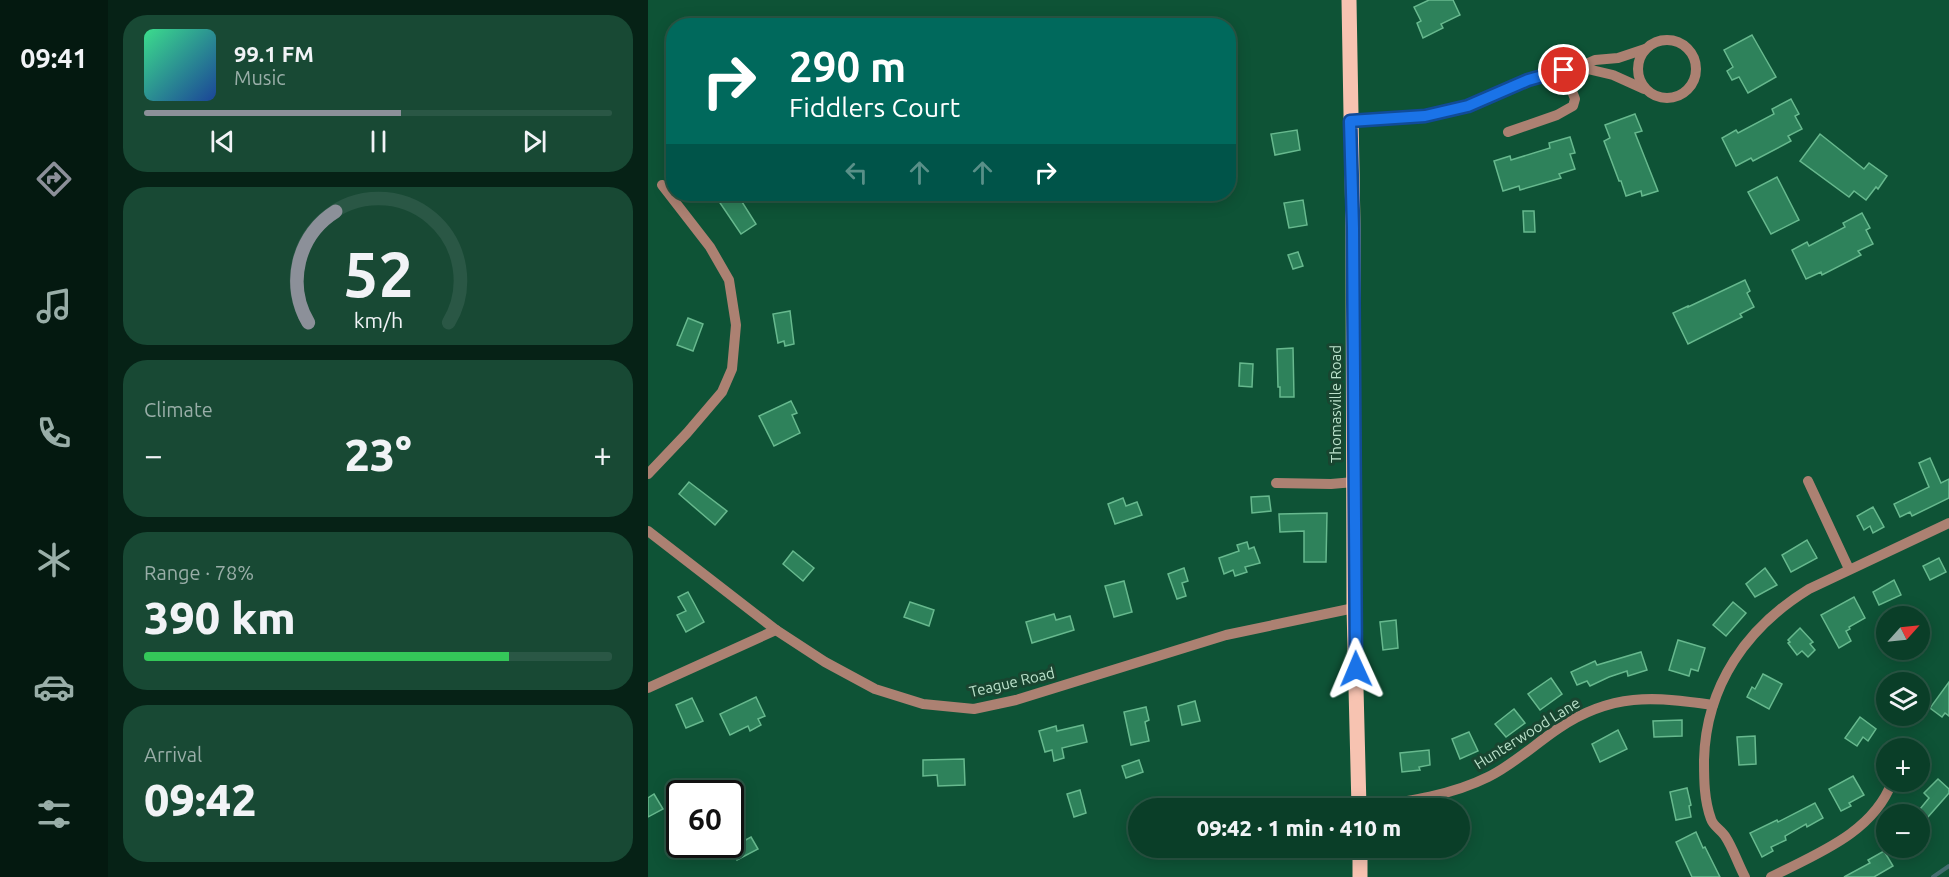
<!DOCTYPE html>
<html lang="en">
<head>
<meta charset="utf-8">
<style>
	:root { --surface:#0a3e28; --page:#184934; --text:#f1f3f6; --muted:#99aea8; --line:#2a5745; --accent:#8c9099 }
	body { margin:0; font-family:Ubuntu,sans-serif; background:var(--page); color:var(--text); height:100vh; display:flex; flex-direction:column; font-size:22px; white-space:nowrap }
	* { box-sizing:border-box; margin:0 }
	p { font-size:20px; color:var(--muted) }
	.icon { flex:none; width:33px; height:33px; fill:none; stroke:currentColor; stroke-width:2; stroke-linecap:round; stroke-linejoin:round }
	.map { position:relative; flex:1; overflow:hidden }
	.panel { display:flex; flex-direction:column; gap:15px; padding:15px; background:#062216; width:540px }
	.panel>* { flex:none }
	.guide { position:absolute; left:18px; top:18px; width:570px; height:183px; border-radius:24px; box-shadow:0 3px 15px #0003,0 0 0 2px var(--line); background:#00695c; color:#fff; overflow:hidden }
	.needle { width:39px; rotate:63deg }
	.tools { position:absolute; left:1228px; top:606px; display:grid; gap:12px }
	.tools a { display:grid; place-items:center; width:54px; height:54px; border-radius:50%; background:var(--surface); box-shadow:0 3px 15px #0003,0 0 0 2px var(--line); font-size:30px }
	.speed { position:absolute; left:18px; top:780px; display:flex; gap:12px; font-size:30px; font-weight:700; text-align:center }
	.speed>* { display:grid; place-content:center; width:78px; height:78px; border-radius:50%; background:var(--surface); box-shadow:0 3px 15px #0003,0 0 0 2px var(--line); line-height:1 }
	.speed .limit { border:3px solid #111; border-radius:9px; background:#fff; color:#111 }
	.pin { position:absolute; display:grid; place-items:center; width:51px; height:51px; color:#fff; margin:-26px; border:3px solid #fff; border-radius:50%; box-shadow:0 2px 6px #0007 }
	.me { position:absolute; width:66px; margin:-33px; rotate:359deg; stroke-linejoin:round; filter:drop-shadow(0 0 4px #0008) }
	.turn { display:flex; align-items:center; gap:21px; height:126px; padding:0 24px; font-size:27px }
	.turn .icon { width:78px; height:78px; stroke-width:2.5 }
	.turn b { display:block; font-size:42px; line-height:51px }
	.lanes { display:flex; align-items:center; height:57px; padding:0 24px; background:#0003; justify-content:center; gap:30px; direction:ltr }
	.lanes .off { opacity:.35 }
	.big { font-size:45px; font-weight:800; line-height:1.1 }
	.panel .tile { flex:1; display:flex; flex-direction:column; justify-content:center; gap:9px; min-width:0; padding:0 21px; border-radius:24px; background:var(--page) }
	.panel .dial { align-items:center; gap:0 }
	.dial svg { height:156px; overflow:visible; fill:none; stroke:var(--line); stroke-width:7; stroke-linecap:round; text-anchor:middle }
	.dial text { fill:var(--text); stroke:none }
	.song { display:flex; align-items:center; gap:18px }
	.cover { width:72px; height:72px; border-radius:9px; background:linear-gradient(135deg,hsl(150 70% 55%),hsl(220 70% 35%)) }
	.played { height:6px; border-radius:3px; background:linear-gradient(90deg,var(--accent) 55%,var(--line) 55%) }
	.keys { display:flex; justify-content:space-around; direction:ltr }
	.heat { display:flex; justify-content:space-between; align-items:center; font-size:33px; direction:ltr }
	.charge { height:9px; border-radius:4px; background:linear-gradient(90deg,#34c759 78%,var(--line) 0) }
	.trip { position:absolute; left:480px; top:798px; width:342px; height:60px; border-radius:30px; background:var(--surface); box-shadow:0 3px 15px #0003,0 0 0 2px var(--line); font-weight:800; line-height:60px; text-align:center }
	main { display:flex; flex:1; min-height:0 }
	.dock { display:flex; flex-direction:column; width:108px; justify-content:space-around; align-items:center; background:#041910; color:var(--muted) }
	.dock .icon { width:42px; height:42px }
	.dock .on { color:var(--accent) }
	.dock b { font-size:27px; color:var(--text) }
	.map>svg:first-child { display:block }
</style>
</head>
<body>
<main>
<nav class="dock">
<b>09:41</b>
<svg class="icon on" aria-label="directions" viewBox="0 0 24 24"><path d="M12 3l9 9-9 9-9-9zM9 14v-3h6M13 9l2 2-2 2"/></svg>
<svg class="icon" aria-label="music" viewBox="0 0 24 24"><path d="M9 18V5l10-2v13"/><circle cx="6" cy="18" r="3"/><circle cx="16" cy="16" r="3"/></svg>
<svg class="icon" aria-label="phone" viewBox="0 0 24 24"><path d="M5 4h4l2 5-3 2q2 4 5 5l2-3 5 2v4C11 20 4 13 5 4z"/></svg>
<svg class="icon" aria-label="climate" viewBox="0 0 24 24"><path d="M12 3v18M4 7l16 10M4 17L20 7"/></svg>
<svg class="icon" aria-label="car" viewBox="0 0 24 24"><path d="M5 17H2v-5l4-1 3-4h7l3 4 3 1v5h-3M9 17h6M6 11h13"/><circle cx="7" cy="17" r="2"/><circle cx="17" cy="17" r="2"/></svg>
<svg class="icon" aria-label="filters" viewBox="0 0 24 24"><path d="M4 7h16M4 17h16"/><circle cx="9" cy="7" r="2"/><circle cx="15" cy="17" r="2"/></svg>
</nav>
<section class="panel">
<div class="tile">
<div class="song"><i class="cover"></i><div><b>99.1 FM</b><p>Music</p></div></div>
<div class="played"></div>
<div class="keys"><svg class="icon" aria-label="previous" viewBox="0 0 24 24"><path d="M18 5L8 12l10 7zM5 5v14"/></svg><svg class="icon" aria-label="pause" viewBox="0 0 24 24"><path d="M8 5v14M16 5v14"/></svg><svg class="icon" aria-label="next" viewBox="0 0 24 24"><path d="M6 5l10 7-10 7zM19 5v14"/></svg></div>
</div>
<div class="tile dial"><svg viewBox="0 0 100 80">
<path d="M14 69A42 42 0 1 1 86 69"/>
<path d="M14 69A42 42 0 0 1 28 12" stroke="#8c9099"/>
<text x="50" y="56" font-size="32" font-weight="700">52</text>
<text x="50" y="72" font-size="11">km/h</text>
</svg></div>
<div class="tile"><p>Climate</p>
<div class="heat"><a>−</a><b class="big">23°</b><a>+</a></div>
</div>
<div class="tile"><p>Range · 78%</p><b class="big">390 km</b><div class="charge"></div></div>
<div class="tile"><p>Arrival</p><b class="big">09:42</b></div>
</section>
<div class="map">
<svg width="1301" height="877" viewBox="0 0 1301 877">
	<rect width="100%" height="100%" fill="#0e5336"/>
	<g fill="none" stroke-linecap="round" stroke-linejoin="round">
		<polyline stroke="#436d6f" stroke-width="4" points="1285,877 1301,866"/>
	</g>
	<g fill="#2e825b" stroke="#67b98e" stroke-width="1.5">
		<polygon points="781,0 805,0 812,15 793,24 795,28 775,38 769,23 773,21 766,7"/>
		<polygon points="1104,35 1128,77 1100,93 1091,77 1084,80 1079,71 1085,67 1076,50"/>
		<polygon points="1143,99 1151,114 1147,116 1154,129 1140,136 1143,141 1105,161 1103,158 1088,166 1074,138 1088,130 1090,133 1126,114 1124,109"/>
		<polygon points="987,114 994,131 987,133 1010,191 994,196 993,191 978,196 973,181 971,181 956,141 962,138 957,125"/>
		<polygon points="649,130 652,150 627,155 623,134"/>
		<polygon points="1172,134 1216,169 1221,163 1239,176 1230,189 1228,187 1218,200 1206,191 1201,197 1152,161"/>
		<polygon points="922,137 927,153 922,154 927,169 911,174 913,178 872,190 871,186 855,191 846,161 862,156 863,160 902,148 901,143"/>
		<polygon points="1129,177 1151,220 1123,234 1100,192"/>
		<polygon points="66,194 93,194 97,200 94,202 108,224 93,234"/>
		<polygon points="655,200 659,225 641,228 636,203"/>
		<polygon points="875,211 886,211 887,232 876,232"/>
		<polygon points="1214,213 1222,228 1218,230 1225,244 1210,251 1213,255 1174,275 1173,272 1158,279 1144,250 1159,242 1161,246 1197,227 1195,223"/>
		<polygon points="650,252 655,266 645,269 640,255"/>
		<polygon points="1097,280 1102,291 1099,293 1106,307 1092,314 1094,317 1040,344 1025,313 1040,306 1040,307"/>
		<polygon points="142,311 146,344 137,346 136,341 130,343 125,314"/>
		<polygon points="40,318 55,324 45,351 29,345"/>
		<polygon points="645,348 646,397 632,397 632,387 630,387 629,349"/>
		<polygon points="592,363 605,364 604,387 591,386"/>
		<polygon points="143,401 149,413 144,415 152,433 126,446 111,416"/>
		<polygon points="1282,458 1293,483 1301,479 1301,498 1264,516 1262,512 1252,517 1246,504 1281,487 1271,463"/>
		<polygon points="41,482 79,511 67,525 31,494"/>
		<polygon points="621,496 623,511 604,513 603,497"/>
		<polygon points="475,498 478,506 489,502 494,515 467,524 460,504"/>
		<polygon points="1225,507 1236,527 1225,533 1222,526 1216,530 1209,516"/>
		<polygon points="679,513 678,562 656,562 656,531 632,532 631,514"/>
		<polygon points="1159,540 1169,558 1143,572 1134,555"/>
		<polygon points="599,542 601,549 606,547 612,563 597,567 599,572 587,576 585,570 576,574 571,558 591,551 589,545"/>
		<polygon points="145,551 166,568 155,581 135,564"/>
		<polygon points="1291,558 1298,572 1282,580 1275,566"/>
		<polygon points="536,568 540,581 534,583 538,596 529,599 520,574"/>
		<polygon points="1117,568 1129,585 1107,597 1098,584"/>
		<polygon points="1246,580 1253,595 1231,605 1225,592"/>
		<polygon points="476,581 484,612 466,617 457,586"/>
		<polygon points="40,592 56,622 38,632 29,615 38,611 30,597"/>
		<polygon points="1206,597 1217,618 1201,627 1202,629 1198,631 1203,641 1191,648 1173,615"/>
		<polygon points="262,602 286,610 281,626 256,617"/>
		<polygon points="1085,602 1098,613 1078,636 1065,625"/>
		<polygon points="406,614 408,620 422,616 426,630 384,643 378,622"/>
		<polygon points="748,620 750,648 735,650 732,622"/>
		<polygon points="1152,628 1165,642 1162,644 1167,650 1160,657 1154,651 1149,655 1140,643 1142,642 1140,640"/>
		<polygon points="1030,640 1057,648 1050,671 1043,669 1041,676 1021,670"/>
		<polygon points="993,652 999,670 980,676 979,671 961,677 942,686 939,681 929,685 923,672 947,661 949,665"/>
		<polygon points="1115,674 1134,684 1121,709 1099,697 1104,687 1107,689"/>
		<polygon points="903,678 914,694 892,710 880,694"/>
		<polygon points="1301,682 1301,716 1297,713 1294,717 1282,708"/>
		<polygon points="108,697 117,716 110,719 113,725 102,731 100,726 82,735 72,714"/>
		<polygon points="44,698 55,721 38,728 28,705"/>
		<polygon points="547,701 552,721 534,725 530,706"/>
		<polygon points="498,707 501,720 497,722 501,741 483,745 476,712"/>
		<polygon points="866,709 877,723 858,737 847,724"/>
		<polygon points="1212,717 1228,729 1220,741 1215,737 1209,746 1197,738"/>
		<polygon points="1034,720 1034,736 1006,737 1005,721"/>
		<polygon points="435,725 439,742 414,748 416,758 406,761 404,750 397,752 391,731 408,726 409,731"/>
		<polygon points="970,730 979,749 952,762 944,744"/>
		<polygon points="821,732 830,751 812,759 804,739"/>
		<polygon points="1107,736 1108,764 1091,765 1089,737"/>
		<polygon points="781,750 782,765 771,767 772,770 754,772 752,753"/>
		<polygon points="316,759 317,785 290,786 289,775 275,776 275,760"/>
		<polygon points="491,760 495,772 478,778 474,766"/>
		<polygon points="1205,776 1216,795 1201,803 1203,806 1193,811 1181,789"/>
		<polygon points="1290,779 1301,789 1301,793 1272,826 1272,809 1281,798 1276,793"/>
		<polygon points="1039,788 1043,805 1041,806 1043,817 1028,820 1022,792"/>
		<polygon points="432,790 438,813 426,817 419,794"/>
		<polygon points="6,794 15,809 0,817 0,798"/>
		<polygon points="1167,803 1175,818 1159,827 1158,824 1137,836 1138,840 1123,847 1125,851 1114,857 1102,833 1129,820 1130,822"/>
		<polygon points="1048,832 1055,848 1057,847 1072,877 1044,877 1028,842"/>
		<polygon points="103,837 110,849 89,860 83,848"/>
		<polygon points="1236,851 1245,866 1226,877 1196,877 1222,863 1220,860"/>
	</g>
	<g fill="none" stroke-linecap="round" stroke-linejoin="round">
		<g stroke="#ac8172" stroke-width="10">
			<circle cx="1019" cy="69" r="29"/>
			<polyline points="931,67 965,75 996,89"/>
			<polyline points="702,121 777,116 820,106 880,79 931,67 947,60 970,58 997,49"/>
			<polyline points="860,132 909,115 925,106 927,99 916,70"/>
			<polyline points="0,474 39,433 74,392 84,369 88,325 81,280 62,247 14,185"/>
			<polyline points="1160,481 1201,569"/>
			<polyline points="628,483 683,484 706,482"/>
			<polyline points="0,531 128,630 177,662 227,689 275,704 326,709 368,700 578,635 706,608"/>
			<polyline points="0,688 128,630"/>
			<path d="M711,808C754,802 800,797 840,777C865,765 887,744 911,728C963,693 1006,696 1065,705"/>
			<path d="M1097,877C1090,864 1085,848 1077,836C1073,830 1065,826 1063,819C1056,800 1056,779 1056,760C1058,685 1099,627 1161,589L1301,523"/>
			<path d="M1123,877C1168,854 1225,833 1244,782"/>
		</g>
		<g stroke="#f7c3b1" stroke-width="15">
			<polyline points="701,0 705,228 706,608 711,808"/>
			<polyline points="712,848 712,877"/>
		</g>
	</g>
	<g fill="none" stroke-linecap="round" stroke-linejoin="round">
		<defs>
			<polyline id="route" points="708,669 705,228 702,121 777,116 820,106 880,80 916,70"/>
		</defs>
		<use href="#route" stroke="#114b97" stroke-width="15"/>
		<use href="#route" stroke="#1a73e8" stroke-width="10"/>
	</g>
	<g text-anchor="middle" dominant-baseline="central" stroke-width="6" stroke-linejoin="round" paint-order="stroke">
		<g font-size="15" fill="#bbe2cb" stroke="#194530">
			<text transform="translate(687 404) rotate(-90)">Thomasville Road</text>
			<text transform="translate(364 682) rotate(-13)">Teague Road</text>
			<text transform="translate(879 733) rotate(-32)">Hunterwood Lane</text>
		</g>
	</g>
</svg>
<div class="tools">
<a><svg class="needle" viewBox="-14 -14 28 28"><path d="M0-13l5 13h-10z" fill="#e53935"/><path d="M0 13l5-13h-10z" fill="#99aea8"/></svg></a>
<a><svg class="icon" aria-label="layers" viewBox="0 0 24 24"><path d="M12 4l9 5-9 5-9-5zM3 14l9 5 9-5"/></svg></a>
<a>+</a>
<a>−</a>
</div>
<div class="speed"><div class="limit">60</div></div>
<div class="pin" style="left:916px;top:70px;background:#d93025"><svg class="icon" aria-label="arrive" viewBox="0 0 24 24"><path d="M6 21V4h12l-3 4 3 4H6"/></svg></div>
<svg class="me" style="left:708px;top:669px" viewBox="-20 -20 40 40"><path d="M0-17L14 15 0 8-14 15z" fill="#1a73e8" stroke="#fff" stroke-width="4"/></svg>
<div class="trip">09:42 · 1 min · 410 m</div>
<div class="guide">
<div class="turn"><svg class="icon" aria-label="right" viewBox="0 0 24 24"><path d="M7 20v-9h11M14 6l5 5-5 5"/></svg><div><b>290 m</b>Fiddlers Court</div></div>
<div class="lanes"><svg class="icon off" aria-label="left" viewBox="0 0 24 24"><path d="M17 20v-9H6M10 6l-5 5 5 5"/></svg><svg class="icon off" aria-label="ahead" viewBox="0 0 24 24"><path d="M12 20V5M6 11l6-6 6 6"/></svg><svg class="icon off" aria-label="ahead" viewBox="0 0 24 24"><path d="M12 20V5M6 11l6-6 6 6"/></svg><svg class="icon" aria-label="right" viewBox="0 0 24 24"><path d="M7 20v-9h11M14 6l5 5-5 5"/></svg></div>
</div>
</div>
</main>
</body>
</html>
